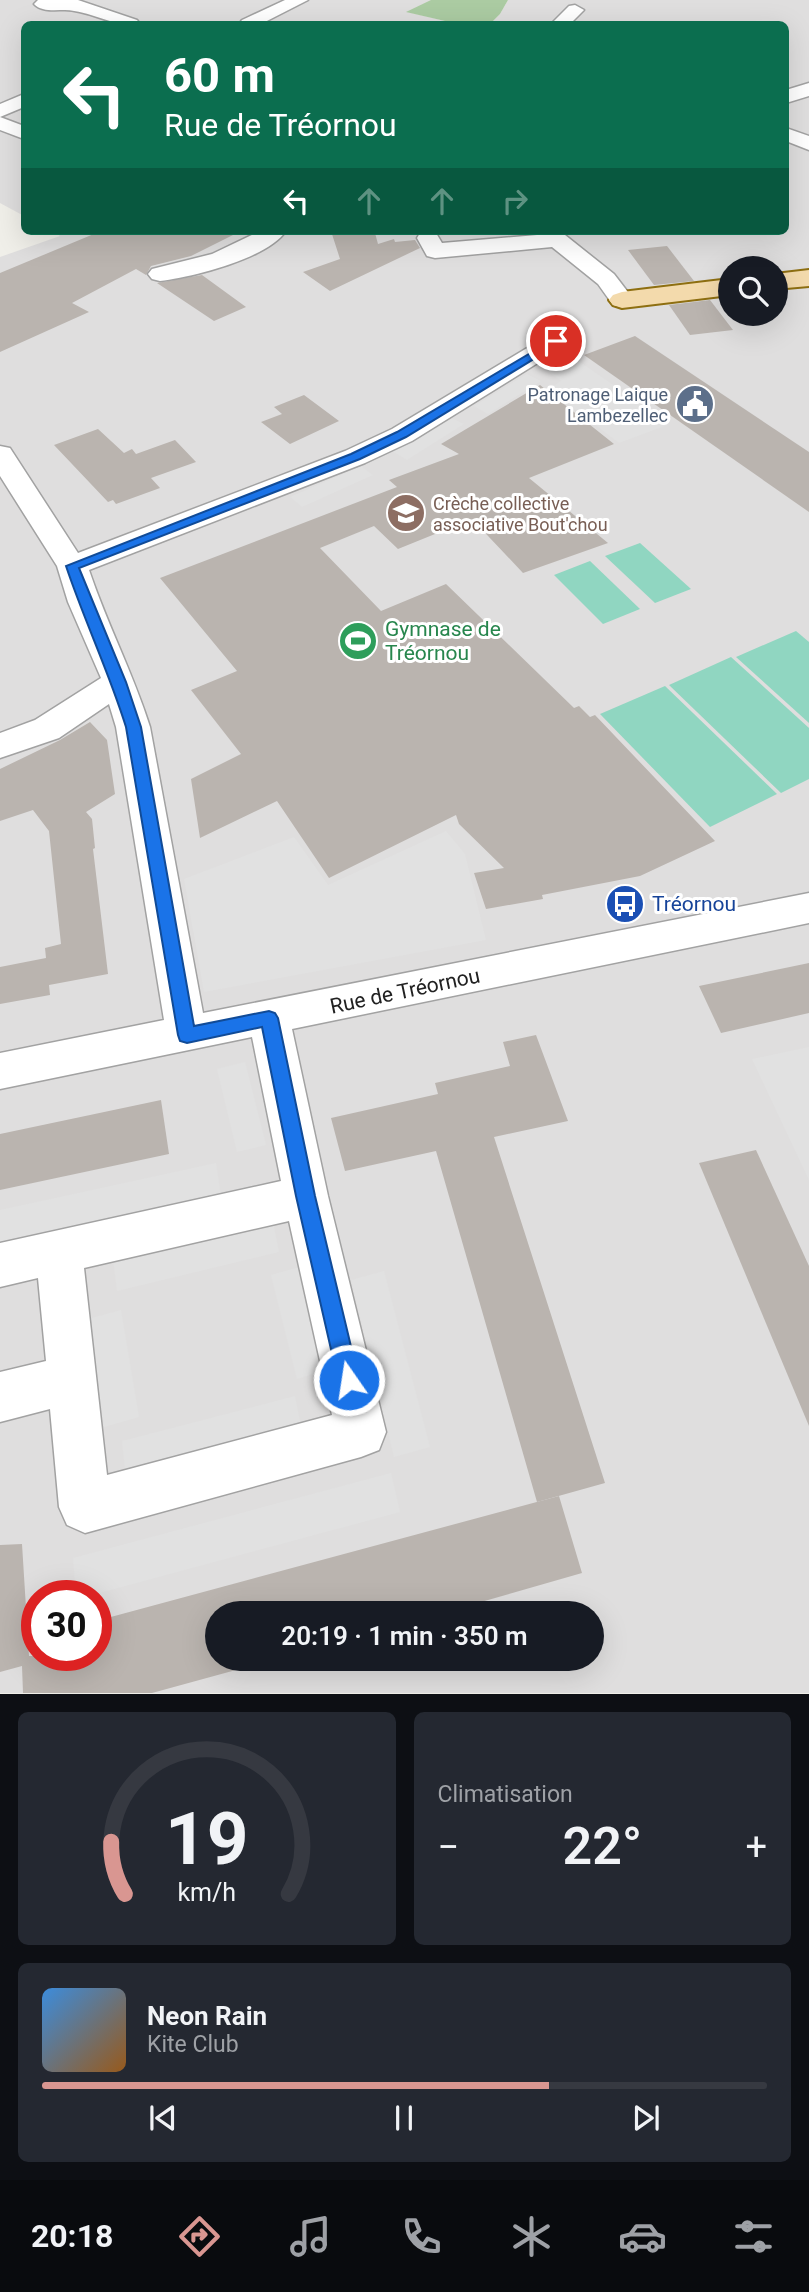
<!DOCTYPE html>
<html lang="fr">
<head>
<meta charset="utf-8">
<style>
	:root { --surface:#171b24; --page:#242831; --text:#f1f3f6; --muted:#9ea1a6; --line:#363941; --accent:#d99691 }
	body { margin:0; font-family:Roboto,sans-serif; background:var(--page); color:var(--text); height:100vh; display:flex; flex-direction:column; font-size:26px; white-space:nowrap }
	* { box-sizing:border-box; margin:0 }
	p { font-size:23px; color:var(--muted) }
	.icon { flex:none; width:38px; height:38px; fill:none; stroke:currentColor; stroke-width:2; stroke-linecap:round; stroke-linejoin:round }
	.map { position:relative; height:1694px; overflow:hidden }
	.side { display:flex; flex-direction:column; gap:18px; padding:18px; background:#0d0f14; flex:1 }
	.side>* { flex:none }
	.guide { position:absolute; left:21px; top:21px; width:768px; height:214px; border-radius:10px; box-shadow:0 7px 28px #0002; background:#0b6e4f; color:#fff; overflow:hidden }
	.controls { position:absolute; left:718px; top:256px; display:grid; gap:14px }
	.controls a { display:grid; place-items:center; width:70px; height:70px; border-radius:50%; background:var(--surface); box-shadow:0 7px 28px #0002; font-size:35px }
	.speed { position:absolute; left:21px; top:1580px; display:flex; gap:14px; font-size:35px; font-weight:700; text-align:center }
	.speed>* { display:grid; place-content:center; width:91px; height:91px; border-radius:50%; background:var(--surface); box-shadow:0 7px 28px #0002; line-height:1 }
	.speed .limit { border:10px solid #d22; background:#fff; color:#111 }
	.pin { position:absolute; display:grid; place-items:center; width:60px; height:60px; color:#fff; margin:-30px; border:4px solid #fff; border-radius:50%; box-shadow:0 2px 7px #0007 }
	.me { position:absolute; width:77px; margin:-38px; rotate:347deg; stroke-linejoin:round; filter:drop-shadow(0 0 5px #0008) }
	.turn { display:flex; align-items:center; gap:24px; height:147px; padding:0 28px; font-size:32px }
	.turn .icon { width:91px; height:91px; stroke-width:2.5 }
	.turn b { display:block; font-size:49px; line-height:60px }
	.lanes { display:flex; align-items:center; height:66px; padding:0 28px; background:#0003; justify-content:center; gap:35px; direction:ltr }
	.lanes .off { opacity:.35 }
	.big { font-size:52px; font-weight:600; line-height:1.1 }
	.side .tile { flex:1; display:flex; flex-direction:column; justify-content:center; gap:10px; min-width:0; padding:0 24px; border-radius:10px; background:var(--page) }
	.side .dial { align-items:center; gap:0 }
	.dial svg { height:182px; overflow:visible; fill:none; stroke:var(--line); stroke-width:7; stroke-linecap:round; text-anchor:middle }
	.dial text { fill:var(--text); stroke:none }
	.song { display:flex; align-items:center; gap:21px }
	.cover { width:84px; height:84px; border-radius:10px; background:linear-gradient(135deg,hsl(210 70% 55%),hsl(30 70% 35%)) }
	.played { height:7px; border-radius:4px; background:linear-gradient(90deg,var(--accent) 70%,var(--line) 70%) }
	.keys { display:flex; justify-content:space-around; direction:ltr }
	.heat { display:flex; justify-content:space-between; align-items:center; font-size:38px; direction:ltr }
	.side .tiles { flex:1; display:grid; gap:18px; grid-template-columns:1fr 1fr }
	.tile:last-child { grid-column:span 2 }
	.trip { position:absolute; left:205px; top:1601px; width:399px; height:70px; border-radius:35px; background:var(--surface); box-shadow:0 7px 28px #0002; font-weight:600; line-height:70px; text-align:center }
	.dock { display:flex; height:112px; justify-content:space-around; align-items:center; background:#090b0e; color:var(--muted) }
	.dock .icon { width:49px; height:49px }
	.dock .active { color:var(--accent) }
	.dock b { font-size:32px; color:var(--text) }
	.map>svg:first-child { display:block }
</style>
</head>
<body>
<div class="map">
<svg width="809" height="1694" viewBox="0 0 809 1694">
	<rect width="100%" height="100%" fill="#f0efe9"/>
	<g fill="#dfdede" fill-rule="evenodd">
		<polygon points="0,0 431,0 433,1 408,12 458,24 24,24 24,216 0,203"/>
		<path d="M508,0H809V1693H0V257L60,236L54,231H786V24H490L500,14ZM730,268H775V313H730ZM37,1596H96V1656H37ZM217,1614H592V1659H217Z"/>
	</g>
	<polygon fill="#abcba2" points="431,0 508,0 500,14 490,24 458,24 406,12"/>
	<g fill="#90d6c1">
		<polygon points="640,543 691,589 655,603 605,556"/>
		<polygon points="590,561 640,609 603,624 554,575"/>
		<polygon points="796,631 809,642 809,723 736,657"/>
		<polygon points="731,657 809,728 809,779 781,793 669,685"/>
		<polygon points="665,686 777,794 710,827 600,714"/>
	</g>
	<g fill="#e1e1e1">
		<polygon points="567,353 670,424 619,443 548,389 561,381 542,367"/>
		<polygon points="527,374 541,381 488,414 474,406"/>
		<polygon points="449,417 464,424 407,460 392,451"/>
		<polygon points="361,466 373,475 302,507 290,497"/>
		<polygon points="446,831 465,854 486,940 204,992 184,879 294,837 328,885"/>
		<polygon points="809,1047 809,1180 752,1059"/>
		<polygon points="245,1062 266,1145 237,1152 217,1069"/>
		<polygon points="216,1163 221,1196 0,1245 0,1210"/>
		<polygon points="273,1222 279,1252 117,1291 113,1259"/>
		<polygon points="303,1266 329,1369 297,1379 271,1275"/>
		<polygon points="384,1271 430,1447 394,1457 351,1280"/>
		<polygon points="121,1310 139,1417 104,1427 88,1319"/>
		<polygon points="295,1396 302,1432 126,1479 122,1441"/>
		<polygon points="391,1473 400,1512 88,1596 76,1596 73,1558"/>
	</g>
	<g fill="#bab4af">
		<polygon points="101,231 241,231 191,256 151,266 146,275 136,269 72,303 89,312 0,352 0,273"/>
		<polygon points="331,231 371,231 375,233 378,244 394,239 395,242 415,240 420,248 330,291 303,272 340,259"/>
		<polygon points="667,246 694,281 654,285 628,250"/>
		<polygon points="202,275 246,307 214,321 157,283"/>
		<polygon points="710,300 733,330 690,335 669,305"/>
		<polygon points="635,336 809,452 809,512 584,355"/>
		<polygon points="540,385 614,444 529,478 608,543 523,573 472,519 398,549 374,526 320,548 381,611 446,584 574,708 579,706 590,717 595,715 715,841 640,876 542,895 543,899 486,909 474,873 504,868 459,824 456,815 329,878 277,801 200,838 191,779 241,754 191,690 237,671 160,578 397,487 389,480 459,454 441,444"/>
		<polygon points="304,395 339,421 290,444 261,422 282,414 274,407"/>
		<polygon points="98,429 124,453 132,449 136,454 175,440 196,462 151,478 160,488 116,504 113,500 108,502 54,445"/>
		<polygon points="90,722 107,740 115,794 86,812 92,819 95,848 93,849 108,974 49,985 50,995 0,1004 0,967 46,958 45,948 61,944 49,831 33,810 0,821 0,769 60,740"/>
		<polygon points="809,963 809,1013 721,1033 699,986"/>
		<polygon points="536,1035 568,1121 494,1137 605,1483 537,1502 436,1151 345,1171 331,1118 438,1094 435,1083 510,1066 503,1042"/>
		<polygon points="161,1100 169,1154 0,1190 0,1134"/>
		<polygon points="756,1150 809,1266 809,1426 699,1163"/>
		<polygon points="559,1496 582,1573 439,1614 217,1614 217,1659 276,1659 152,1693 23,1693 22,1666 0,1672 0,1545 22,1544 29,1656 96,1656 96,1621"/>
	</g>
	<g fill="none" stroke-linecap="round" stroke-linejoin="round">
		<defs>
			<g id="minor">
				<path d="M38,0H78L137,20L140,24C110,27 93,11 65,10C55,10 41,12 34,4Z"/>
				<polygon points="285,0 308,0 261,24 239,24 242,20"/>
				<polygon points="575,5 584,10 570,24 551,24 569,6"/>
				<polygon points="809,83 809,96 786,103 786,90"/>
				<polygon points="24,94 24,107 0,117 24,126 24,139 0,130 0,104"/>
				<polygon points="786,128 809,136 809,150 786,141"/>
				<path d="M260,231H286C267,259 192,277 160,281L152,279L148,274L152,269L212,254Z"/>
				<polygon points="428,231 436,233 442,243 537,235 535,231 560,231 614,274 634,300 631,305 622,307 613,305 598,284 552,247 435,258 427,256 417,238 420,233"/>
				<path d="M556,333L565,336L569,341L565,346L412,441L365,463L89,570C107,624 133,673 150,727L203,1013L809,893V923L292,1029L328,1196L386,1432L379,1450L361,1457L85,1533L67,1525L59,1507L50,1409L0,1422V1372L46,1361L38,1278L0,1287V1243L281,1181L252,1037L0,1089V1053L164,1020L116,727L109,704L59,738L0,758V733L35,720L101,678L68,602L57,566L0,476V446L10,448L78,553L345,451L392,429L547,336ZM289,1221L332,1415L107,1475L84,1268Z"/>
			</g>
			<g id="primary">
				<polygon points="809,270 809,286 775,289 775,274"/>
				<polygon points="730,279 730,295 622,308 613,305 609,300 613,295 622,292"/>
			</g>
		</defs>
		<use href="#minor" stroke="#a2a2a2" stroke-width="3"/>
		<use href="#primary" stroke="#8e6f11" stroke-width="4"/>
		<use href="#minor" fill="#fff" fill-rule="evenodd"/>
		<use href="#primary" fill="#f3daac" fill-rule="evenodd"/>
	</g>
	<path fill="#1a73e8" stroke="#114b97" stroke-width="2" d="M556,338L561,341L560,343L406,437L360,459L79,568L126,682L141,727L194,1026L269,1011L275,1013L278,1018L315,1196L359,1380L356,1387L349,1390L341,1387L338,1380L296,1196L262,1027L187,1043L180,1041L178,1035L126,727C109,672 84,620 66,566L351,454L397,432Z"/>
	<defs>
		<symbol id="civic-disc" viewBox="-11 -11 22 22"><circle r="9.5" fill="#5c6f8a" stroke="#fff"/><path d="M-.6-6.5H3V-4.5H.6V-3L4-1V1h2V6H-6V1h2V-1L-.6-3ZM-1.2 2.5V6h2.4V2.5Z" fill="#fff"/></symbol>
		<symbol id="school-disc" viewBox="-11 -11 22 22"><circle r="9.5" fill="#8d6e63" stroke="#fff"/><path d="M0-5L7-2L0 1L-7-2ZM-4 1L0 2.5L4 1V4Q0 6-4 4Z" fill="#fff"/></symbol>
		<symbol id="stadium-disc" viewBox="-11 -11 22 22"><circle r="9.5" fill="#2e9e5b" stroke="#fff"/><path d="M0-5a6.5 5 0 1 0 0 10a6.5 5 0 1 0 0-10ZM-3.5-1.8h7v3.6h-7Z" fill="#fff"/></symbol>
		<symbol id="bus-disc" viewBox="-11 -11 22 22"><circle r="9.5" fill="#1a4fb4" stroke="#fff"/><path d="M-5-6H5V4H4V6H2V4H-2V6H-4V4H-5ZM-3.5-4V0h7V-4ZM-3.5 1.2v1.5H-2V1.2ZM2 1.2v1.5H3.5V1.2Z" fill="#fff"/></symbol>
	</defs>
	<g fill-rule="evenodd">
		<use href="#civic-disc" x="673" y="382" width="44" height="44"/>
		<use href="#school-disc" x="384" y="491" width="44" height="44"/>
		<use href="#stadium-disc" x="336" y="619" width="44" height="44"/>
		<use href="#bus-disc" x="603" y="882" width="44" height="44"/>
	</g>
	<g text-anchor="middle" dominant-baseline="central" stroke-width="6" stroke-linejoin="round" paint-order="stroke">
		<g font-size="18" fill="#4e5e75" stroke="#fff" text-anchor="end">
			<text x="668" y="394">Patronage Laique<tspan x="668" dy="21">Lambezellec</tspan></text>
		</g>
		<g font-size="18" fill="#785e54" stroke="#fff" text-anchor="start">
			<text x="433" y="503">Crèche collective<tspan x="433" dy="21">associative Bout'chou</tspan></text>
		</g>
		<g font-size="21" fill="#27864d" stroke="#fff" text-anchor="start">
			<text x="385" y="629">Gymnase de<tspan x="385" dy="24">Tréornou</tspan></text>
		</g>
		<g font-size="21" fill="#164399" stroke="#fff" text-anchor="start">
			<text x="652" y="904">Tréornou</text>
		</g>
		<g font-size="21" fill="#212121" stroke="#fff">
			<text transform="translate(405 991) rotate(-12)">Rue de Tréornou</text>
		</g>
	</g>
</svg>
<div class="controls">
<a><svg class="icon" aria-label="search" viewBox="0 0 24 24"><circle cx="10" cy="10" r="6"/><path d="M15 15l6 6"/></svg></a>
</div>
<div class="speed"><div class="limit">30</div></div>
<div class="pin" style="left:556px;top:341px;background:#d93025"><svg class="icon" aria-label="arrive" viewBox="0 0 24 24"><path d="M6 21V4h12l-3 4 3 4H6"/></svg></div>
<svg class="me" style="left:349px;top:1380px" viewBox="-20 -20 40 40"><circle r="17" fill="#1a73e8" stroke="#fff" stroke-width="3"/><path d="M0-11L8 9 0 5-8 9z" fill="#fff"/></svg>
<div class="trip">20:19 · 1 min · 350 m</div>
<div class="guide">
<div class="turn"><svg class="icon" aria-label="left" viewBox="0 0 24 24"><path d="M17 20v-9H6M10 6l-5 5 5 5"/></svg><div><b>60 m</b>Rue de Tréornou</div></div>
<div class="lanes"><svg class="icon" aria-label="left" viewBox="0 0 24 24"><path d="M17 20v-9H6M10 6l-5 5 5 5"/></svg><svg class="icon off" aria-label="ahead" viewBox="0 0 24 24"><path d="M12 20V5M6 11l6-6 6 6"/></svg><svg class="icon off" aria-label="ahead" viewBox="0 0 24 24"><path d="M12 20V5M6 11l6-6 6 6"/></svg><svg class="icon off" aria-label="right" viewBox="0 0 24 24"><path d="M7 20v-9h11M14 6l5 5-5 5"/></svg></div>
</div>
</div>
<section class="side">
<div class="tiles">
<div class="tile dial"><svg viewBox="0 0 100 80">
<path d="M14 69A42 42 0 1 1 86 69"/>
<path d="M14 69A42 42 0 0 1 8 46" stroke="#d99691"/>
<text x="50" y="56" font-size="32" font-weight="700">19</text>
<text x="50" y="72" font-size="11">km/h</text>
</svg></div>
<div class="tile"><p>Climatisation</p>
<div class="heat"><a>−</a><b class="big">22°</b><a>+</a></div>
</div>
<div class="tile">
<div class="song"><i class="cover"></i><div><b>Neon Rain</b><p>Kite Club</p></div></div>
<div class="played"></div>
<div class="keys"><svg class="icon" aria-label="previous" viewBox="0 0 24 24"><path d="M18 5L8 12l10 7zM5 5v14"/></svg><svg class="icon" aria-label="pause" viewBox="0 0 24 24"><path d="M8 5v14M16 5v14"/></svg><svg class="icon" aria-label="next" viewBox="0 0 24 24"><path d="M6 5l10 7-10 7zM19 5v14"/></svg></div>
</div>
</div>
</section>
<nav class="dock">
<b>20:18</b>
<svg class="icon active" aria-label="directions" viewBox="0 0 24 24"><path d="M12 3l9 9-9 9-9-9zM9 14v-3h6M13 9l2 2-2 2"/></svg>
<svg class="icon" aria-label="music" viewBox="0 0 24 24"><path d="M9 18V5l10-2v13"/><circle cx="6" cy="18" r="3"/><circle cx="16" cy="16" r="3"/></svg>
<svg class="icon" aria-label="phone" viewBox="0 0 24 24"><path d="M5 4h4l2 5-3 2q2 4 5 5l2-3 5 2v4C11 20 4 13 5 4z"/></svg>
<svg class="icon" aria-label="climate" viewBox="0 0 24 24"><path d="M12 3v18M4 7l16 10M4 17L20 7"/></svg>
<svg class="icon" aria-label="car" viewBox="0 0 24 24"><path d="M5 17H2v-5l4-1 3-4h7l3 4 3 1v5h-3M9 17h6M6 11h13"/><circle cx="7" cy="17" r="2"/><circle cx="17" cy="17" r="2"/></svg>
<svg class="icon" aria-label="filters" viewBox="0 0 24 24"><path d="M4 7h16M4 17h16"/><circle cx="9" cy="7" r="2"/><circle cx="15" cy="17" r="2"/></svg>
</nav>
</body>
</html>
